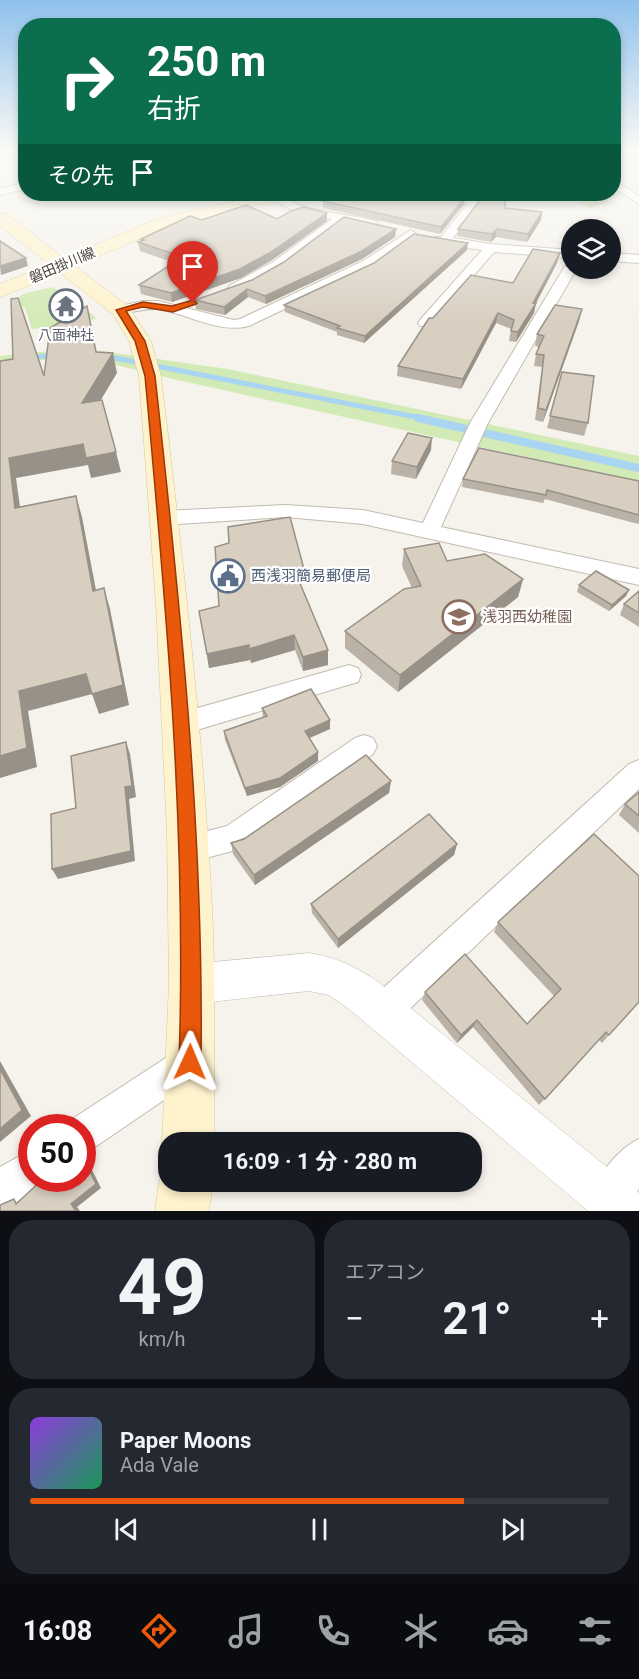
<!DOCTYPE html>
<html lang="ja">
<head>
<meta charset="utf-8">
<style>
	:root { --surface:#171b24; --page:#242831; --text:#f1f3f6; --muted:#9ea1a6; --line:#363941; --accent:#ea580c }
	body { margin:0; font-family:Roboto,"Noto Sans JP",sans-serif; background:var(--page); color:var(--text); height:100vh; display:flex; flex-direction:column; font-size:22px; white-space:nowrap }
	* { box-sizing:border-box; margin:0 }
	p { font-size:20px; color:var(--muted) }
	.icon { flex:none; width:33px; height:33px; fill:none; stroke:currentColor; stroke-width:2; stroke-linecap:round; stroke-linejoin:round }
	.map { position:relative; height:1211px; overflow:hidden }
	.details { display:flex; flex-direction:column; gap:9px; padding:9px; background:#0d0f14; flex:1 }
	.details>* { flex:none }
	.guide { position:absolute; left:18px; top:18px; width:603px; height:183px; border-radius:24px; box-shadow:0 3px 9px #0003; background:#0b6e4f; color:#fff; overflow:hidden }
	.buttons { position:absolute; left:561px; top:219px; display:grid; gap:12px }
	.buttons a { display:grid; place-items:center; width:60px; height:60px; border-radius:50%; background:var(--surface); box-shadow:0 3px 9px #0003; font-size:30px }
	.speed { position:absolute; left:18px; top:1114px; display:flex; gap:12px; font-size:30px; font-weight:700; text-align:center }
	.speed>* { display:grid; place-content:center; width:78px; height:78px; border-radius:50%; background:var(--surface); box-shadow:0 3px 9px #0003; line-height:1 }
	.speed .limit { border:9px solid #d22; background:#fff; color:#111 }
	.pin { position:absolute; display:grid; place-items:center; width:51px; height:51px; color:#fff; margin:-62px -26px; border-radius:50% 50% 50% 0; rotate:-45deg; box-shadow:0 0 6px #0007 }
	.pin .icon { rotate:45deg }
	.me { position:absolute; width:66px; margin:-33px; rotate:1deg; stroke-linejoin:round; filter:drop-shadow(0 0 4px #0008) }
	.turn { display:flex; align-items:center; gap:21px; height:126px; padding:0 30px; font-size:27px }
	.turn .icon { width:78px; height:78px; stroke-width:2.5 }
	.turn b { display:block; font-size:42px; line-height:51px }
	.then { display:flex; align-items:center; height:57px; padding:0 30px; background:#0003; gap:12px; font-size:22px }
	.big { font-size:45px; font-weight:700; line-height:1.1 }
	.details .widget { flex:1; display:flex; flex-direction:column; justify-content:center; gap:9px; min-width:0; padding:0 21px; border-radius:24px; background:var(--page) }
	.details .dial { align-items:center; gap:0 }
	.dial b { font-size:78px; line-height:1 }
	.song { display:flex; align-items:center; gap:18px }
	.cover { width:72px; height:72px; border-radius:9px; background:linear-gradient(135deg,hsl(270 70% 55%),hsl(150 70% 35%)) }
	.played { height:6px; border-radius:3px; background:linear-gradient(90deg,var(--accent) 75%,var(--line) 75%) }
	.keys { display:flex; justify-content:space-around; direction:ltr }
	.heat { display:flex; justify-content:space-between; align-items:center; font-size:33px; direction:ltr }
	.details .tiles { flex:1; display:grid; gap:9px; grid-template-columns:1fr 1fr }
	.widget:last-child { grid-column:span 2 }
	.trip { position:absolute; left:158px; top:1132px; width:324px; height:60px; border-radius:24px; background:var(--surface); box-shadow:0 3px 9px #0003; font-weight:700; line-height:60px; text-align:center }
	.menu { display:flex; height:96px; justify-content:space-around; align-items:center; background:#090b0e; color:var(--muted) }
	.menu .icon { width:42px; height:42px }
	.menu .selected { color:var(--accent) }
	.menu b { font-size:27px; color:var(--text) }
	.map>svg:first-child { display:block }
</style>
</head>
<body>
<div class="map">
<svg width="639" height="1211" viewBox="0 0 639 1211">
	<rect width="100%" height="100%" fill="#f6f3ec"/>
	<g fill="#d2eab5">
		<polygon points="512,194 603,194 608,202 590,208 572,199"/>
		<polygon points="52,287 72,297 96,318 81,324 32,329 25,308 13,302 23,294"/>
		<polygon points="71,349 94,350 228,369 639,456 639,482 173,379 96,360 60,357 0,368 0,356"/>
	</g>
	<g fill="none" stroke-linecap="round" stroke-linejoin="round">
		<g stroke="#a9d4f2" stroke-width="5">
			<polyline points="105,356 426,419"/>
			<polyline points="27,358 56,355"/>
		</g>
		<polyline stroke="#a9d4f2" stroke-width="8" points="418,418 639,468"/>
		<defs>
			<g id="minor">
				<polygon points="616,151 626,151 619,166 614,169"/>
				<polygon points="614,180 639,196 639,204 614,188"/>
				<polygon points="26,182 26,189 0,195 0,189"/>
				<polygon points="236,194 250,194 261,200 255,203"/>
				<path d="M271,194C283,193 290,202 301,206C326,213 351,215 376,221L378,224L372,228L344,222C325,236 250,297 229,292L227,289L229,286L273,262L332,219L292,210L271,198Z"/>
				<polygon points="437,194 456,194 479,199 481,201 453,238 491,244 572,250 572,258 494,252 430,326 420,326 418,323 420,320 482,250 435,243 433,240 435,237 441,237 468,203 439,196"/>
				<path d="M411,230L417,234L415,237L373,267L249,326C219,334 188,314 158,309C146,308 133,312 121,314L114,310L116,307L143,301H158L234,320L240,319L363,261Z"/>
				<polygon points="610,253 639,255 639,263 610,261"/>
				<polygon points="572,262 572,268 577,268 488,423 441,527 639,569 639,585 363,524 286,517 163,525 156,523 153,518 156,513 163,511 286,505 363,510 423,523 470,423 565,266"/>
				<polygon points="349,665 358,668 361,675 358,682 180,735 171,732 167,724 171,716 180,713"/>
				<polygon points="364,735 373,738 377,746 373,754 244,848 187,863 177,859 172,849 177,839 227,826 355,738"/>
				<polygon points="639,760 639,789 395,1023 383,1028 371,1023 366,1011 371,999 629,764"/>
				<polygon points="190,1045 202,1050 207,1062 202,1074 95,1147 82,1152 82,1128 66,1128 69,1121 178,1050"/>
				<path d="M639,1139V1189L622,1211H594L589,1198C598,1176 617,1149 639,1139Z"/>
				<polygon points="32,1149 32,1179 46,1179 45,1181 14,1204 0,1209 0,1167"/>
			</g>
			<path id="tertiary" d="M309,953C338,958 352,965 377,981L639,1193V1211H588L349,1009L329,995L309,991L192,1004L178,998L172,984L178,970L192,964Z"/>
			<g id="secondary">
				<path d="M267,194H305L297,199L255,205L169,227L75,266L128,306L151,341L161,376C182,553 203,730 212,908C216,986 214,1064 214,1143H168V1157L162,1143L169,984L167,832L156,604L139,376L129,341L113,314L60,273L0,297V284L49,264L0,226V213L6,214L64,258L157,219Z"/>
				<polygon points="167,1163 168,1182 213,1182 209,1211 155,1211 159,1182"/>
			</g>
		</defs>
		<use href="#minor" stroke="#c2bbae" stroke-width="2"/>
		<use href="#tertiary" stroke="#c2bbae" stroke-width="1"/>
		<use href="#secondary" stroke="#d6c79b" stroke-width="1"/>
		<use href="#minor" fill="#fff" fill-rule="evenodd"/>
		<use href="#tertiary" fill="#fff" fill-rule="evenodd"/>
		<use href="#secondary" fill="#fff3cd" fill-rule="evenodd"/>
	</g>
	<g fill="#bab2a6">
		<polygon points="462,194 563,194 562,196 505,200 505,208 541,220 527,242 496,237 491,242 457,236 458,229 481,199"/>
		<polygon points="465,197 464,204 440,234 323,208 323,201"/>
		<polygon points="202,220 327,221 272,260 241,278 172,302 141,294 139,285 175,263 140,251 138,242 141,241 141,239"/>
		<polygon points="396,229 395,237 362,259 266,304 248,297 225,315 196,309 195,300"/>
		<polygon points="467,250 364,343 337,335 337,332 285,312 284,305"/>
		<polygon points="557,263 536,303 534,313 516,342 509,341 511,329 496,323 461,389 397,376 398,366 513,283"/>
		<polygon points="579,321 543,422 535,420 542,367 534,366 536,354 539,347 535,346 537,334"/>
		<polygon points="562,372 588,423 584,436 547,428"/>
		<polygon points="431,450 416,479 391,474 392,461"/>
		<polygon points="463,479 639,481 639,523 638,524 545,499 543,503 462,487"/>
		<polygon points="215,547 304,569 304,583 300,584 328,650 328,665 303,671 295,650 251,663 250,660 209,668 199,611 219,606"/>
		<polygon points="404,549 447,561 523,579 518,597 398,692 345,648 345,631 412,588 402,566"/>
		<polygon points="579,585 629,590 626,596 609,611 577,592"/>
		<polygon points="639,591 639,627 620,615 624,604"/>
		<polygon points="262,708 330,720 330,729 309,738 318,761 280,787 247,796 225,740 224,731 263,718"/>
		<polygon points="391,781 389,793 255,885 233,854 231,843"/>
		<polygon points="639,792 639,833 619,815 625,804"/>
		<polygon points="457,844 454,855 338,948 312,913 311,904"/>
		<polygon points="498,922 609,1035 602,1043 599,1040 539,1105 473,1027 457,1043 422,1000 425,992 527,1024 554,996 494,932"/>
	</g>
	<g fill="#979187">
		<polygon points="465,197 464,204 440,234 441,227"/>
		<polygon points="542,212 541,220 527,242 528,234"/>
		<polygon points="327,213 327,221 272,260 241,278 172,302 171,293"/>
		<polygon points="396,229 395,237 362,259 266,304 265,296"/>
		<polygon points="497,229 496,237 491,242 492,234"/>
		<polygon points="468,243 467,250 364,343 365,336"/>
		<polygon points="560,253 557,263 536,303 534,313 516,342 518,332"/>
		<polygon points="26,258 28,266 1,275 0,266"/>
		<polygon points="247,289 248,297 225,315 224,307"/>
		<polygon points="582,309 579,321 543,422 546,410"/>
		<polygon points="498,313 496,323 461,389 463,379"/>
		<polygon points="113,353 117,373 87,423 82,403"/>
		<polygon points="432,438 431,450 416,479 417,467"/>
		<polygon points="83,444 116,452 121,472 91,478 88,465 16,478 23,529 15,508 9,458"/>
		<polygon points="76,496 82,517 100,611 93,591"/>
		<polygon points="523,579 518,597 398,692 400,675"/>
		<polygon points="104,588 110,609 129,705 99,714 92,694 28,711 37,767 0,778 0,756 19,691"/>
		<polygon points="629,590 626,596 609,611 612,605"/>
		<polygon points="294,635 295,650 251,663 249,649"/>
		<polygon points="249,645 250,660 209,668 207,654"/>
		<polygon points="328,650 328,665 303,671 303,657"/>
		<polygon points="330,720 330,729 305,740 305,731"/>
		<polygon points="126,742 130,754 136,797 129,799 135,861 58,879 52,869"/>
		<polygon points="318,752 318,761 280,787 247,796 245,788"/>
		<polygon points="391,781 389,793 255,885 254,875"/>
		<polygon points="457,844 454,855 338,948 338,939"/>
		<polygon points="477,1020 473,1027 457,1043 461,1035"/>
		<polygon points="0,1061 31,1116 0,1142"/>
		<polygon points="82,1152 84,1154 101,1188 77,1207 80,1211 76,1211 71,1204 82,1156"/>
	</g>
	<g fill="#d8cfc1" stroke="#979187" stroke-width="1.5">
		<polygon points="342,194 450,194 465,197 441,227 323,201"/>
		<polygon points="484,194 505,194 505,208 542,212 528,234 497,229 492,234 458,229 484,195"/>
		<polygon points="246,205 277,219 291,211 304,207 327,213 271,252 240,269 171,293 139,285 183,257 138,242 144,240 141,239 190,216 202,220"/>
		<polygon points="344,217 396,229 362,251 265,296 247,289 224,307 195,300 252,280 284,262"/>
		<polygon points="414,234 468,243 365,336 337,328 340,326 284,305 374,263"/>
		<polygon points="0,241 26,258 0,266"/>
		<polygon points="533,249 560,253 533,303 536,303 518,332 511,331 514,320 498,313 463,379 398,366 429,318 433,318 471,275 513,283"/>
		<polygon points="18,298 44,376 50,328 87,306 96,352 113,353 82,403 102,400 116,452 86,458 83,444 9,458 15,508 76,496 93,591 104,588 123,685 92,694 86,674 19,691 27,748 0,756 0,361 13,359 11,299"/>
		<polygon points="555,305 582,309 546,410 538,408 544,355 536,354 544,336 537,334"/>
		<polygon points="562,372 594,376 588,423 550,416"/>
		<polygon points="408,433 432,438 417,467 392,461"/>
		<polygon points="479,448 639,481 639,515 547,490 546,495 463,479"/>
		<polygon points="290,517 304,569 294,569 328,650 303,657 294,635 249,649 249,645 207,654 199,611 219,606 215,547 229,543 228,527"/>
		<polygon points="439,543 447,561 485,554 523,579 400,675 345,631 404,589 421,586 404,549"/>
		<polygon points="596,571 629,590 612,605 579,585"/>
		<polygon points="639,591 639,613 624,604"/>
		<polygon points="311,689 330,720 305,731 318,752 280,778 245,788 224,731 267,716 262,708"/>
		<polygon points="126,742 132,786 125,787 131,851 52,869 51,814 76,808 71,756"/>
		<polygon points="366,755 391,781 254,875 231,843 244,839"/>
		<polygon points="639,792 639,816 625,804"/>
		<polygon points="429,814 457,844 338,939 311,904"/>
		<polygon points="594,834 639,876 639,1002 609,1035 606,1032 545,1099 477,1020 461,1035 425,992 465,954 527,1024 561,989 498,922"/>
		<polygon points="0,1069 22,1110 0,1129"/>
		<polygon points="82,1156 96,1184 71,1204 76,1211 0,1211 0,1205 14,1199 16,1204 43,1179 82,1179"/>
	</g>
	<linearGradient id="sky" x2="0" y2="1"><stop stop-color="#8fc1ec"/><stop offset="0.47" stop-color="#fbfaf6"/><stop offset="1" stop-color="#fbfaf6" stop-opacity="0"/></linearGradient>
	<rect width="639" height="321" fill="url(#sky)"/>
	<path fill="#ea580c" stroke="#983908" stroke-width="1.5" d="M193,300L197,303L196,304L173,312L143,307L126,311L145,341L155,376C180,603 204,833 201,1062L198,1069L190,1072L183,1069L179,1062C187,834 166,604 145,376L135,341L116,310L143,302L172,306Z"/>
	<defs>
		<symbol id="temple-ring" viewBox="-11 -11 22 22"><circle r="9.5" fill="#fff" stroke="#6b7280" stroke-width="1.5"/><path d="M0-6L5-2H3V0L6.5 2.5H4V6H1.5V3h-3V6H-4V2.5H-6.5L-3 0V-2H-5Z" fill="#6b7280"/></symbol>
		<symbol id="civic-ring" viewBox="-11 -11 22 22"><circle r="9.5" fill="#fff" stroke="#5c6f8a" stroke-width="1.5"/><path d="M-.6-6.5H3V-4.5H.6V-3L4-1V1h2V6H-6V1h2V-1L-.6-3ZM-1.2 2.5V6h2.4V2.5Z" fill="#5c6f8a"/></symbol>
		<symbol id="school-ring" viewBox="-11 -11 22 22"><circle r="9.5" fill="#fff" stroke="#8d6e63" stroke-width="1.5"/><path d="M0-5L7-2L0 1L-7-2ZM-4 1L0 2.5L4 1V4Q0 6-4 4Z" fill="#8d6e63"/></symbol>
	</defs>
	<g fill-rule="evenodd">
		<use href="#temple-ring" x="47" y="287" width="38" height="38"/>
		<use href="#civic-ring" x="209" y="557" width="38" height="38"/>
		<use href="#school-ring" x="440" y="598" width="38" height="38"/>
	</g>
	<g text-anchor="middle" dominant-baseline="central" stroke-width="4.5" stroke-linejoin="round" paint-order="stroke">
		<g font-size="14" fill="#4b4439" stroke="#fff">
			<text transform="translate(62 265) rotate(-23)">磐田掛川線</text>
		</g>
		<g font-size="14" fill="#5b616d" stroke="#fff">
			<text x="66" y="335">八面神社</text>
		</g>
		<g font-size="15" fill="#4e5e75" stroke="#fff" text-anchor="start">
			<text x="251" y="576">西浅羽簡易郵便局</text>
		</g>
		<g font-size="15" fill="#785e54" stroke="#fff" text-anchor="start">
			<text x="482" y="617">浅羽西幼稚園</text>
		</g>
	</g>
</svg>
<div class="buttons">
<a><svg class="icon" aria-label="layers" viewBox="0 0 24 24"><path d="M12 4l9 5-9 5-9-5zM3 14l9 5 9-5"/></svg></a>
</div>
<div class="speed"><div class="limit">50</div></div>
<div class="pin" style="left:193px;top:303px;background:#d93025"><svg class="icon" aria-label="arrive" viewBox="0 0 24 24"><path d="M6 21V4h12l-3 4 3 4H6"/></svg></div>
<svg class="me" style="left:190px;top:1062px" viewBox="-20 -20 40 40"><path d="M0-17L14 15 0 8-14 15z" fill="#ea580c" stroke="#fff" stroke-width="4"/></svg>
<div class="trip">16:09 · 1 分 · 280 m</div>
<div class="guide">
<div class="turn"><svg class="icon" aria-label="right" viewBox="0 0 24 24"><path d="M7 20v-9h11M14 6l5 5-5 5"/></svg><div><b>250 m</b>右折</div></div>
<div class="then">その先<svg class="icon" aria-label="arrive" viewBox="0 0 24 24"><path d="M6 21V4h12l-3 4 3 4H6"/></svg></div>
</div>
</div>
<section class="details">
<div class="tiles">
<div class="widget dial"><b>49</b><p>km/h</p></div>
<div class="widget"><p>エアコン</p>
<div class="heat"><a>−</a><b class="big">21°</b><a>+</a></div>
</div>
<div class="widget">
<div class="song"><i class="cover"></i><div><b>Paper Moons</b><p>Ada Vale</p></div></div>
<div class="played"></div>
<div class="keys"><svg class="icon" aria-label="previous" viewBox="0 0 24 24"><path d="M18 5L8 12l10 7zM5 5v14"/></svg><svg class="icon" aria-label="pause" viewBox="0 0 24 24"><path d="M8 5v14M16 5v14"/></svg><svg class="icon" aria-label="next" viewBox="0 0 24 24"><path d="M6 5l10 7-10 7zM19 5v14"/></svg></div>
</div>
</div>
</section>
<nav class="menu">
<b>16:08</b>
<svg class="icon selected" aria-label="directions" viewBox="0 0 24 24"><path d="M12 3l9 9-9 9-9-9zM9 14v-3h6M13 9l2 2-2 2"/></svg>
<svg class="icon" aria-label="music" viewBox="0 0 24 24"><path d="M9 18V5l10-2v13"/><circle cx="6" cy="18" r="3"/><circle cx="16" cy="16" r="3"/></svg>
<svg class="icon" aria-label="phone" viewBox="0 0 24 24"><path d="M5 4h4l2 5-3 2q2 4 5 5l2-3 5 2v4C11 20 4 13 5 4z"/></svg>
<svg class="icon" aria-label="climate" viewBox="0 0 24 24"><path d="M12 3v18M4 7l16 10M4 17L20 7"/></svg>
<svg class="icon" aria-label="car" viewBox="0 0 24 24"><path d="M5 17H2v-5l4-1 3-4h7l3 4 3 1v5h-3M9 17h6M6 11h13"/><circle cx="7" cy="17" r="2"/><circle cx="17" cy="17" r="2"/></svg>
<svg class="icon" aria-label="filters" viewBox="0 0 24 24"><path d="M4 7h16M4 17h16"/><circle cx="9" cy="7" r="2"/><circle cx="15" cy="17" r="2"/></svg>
</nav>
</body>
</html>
